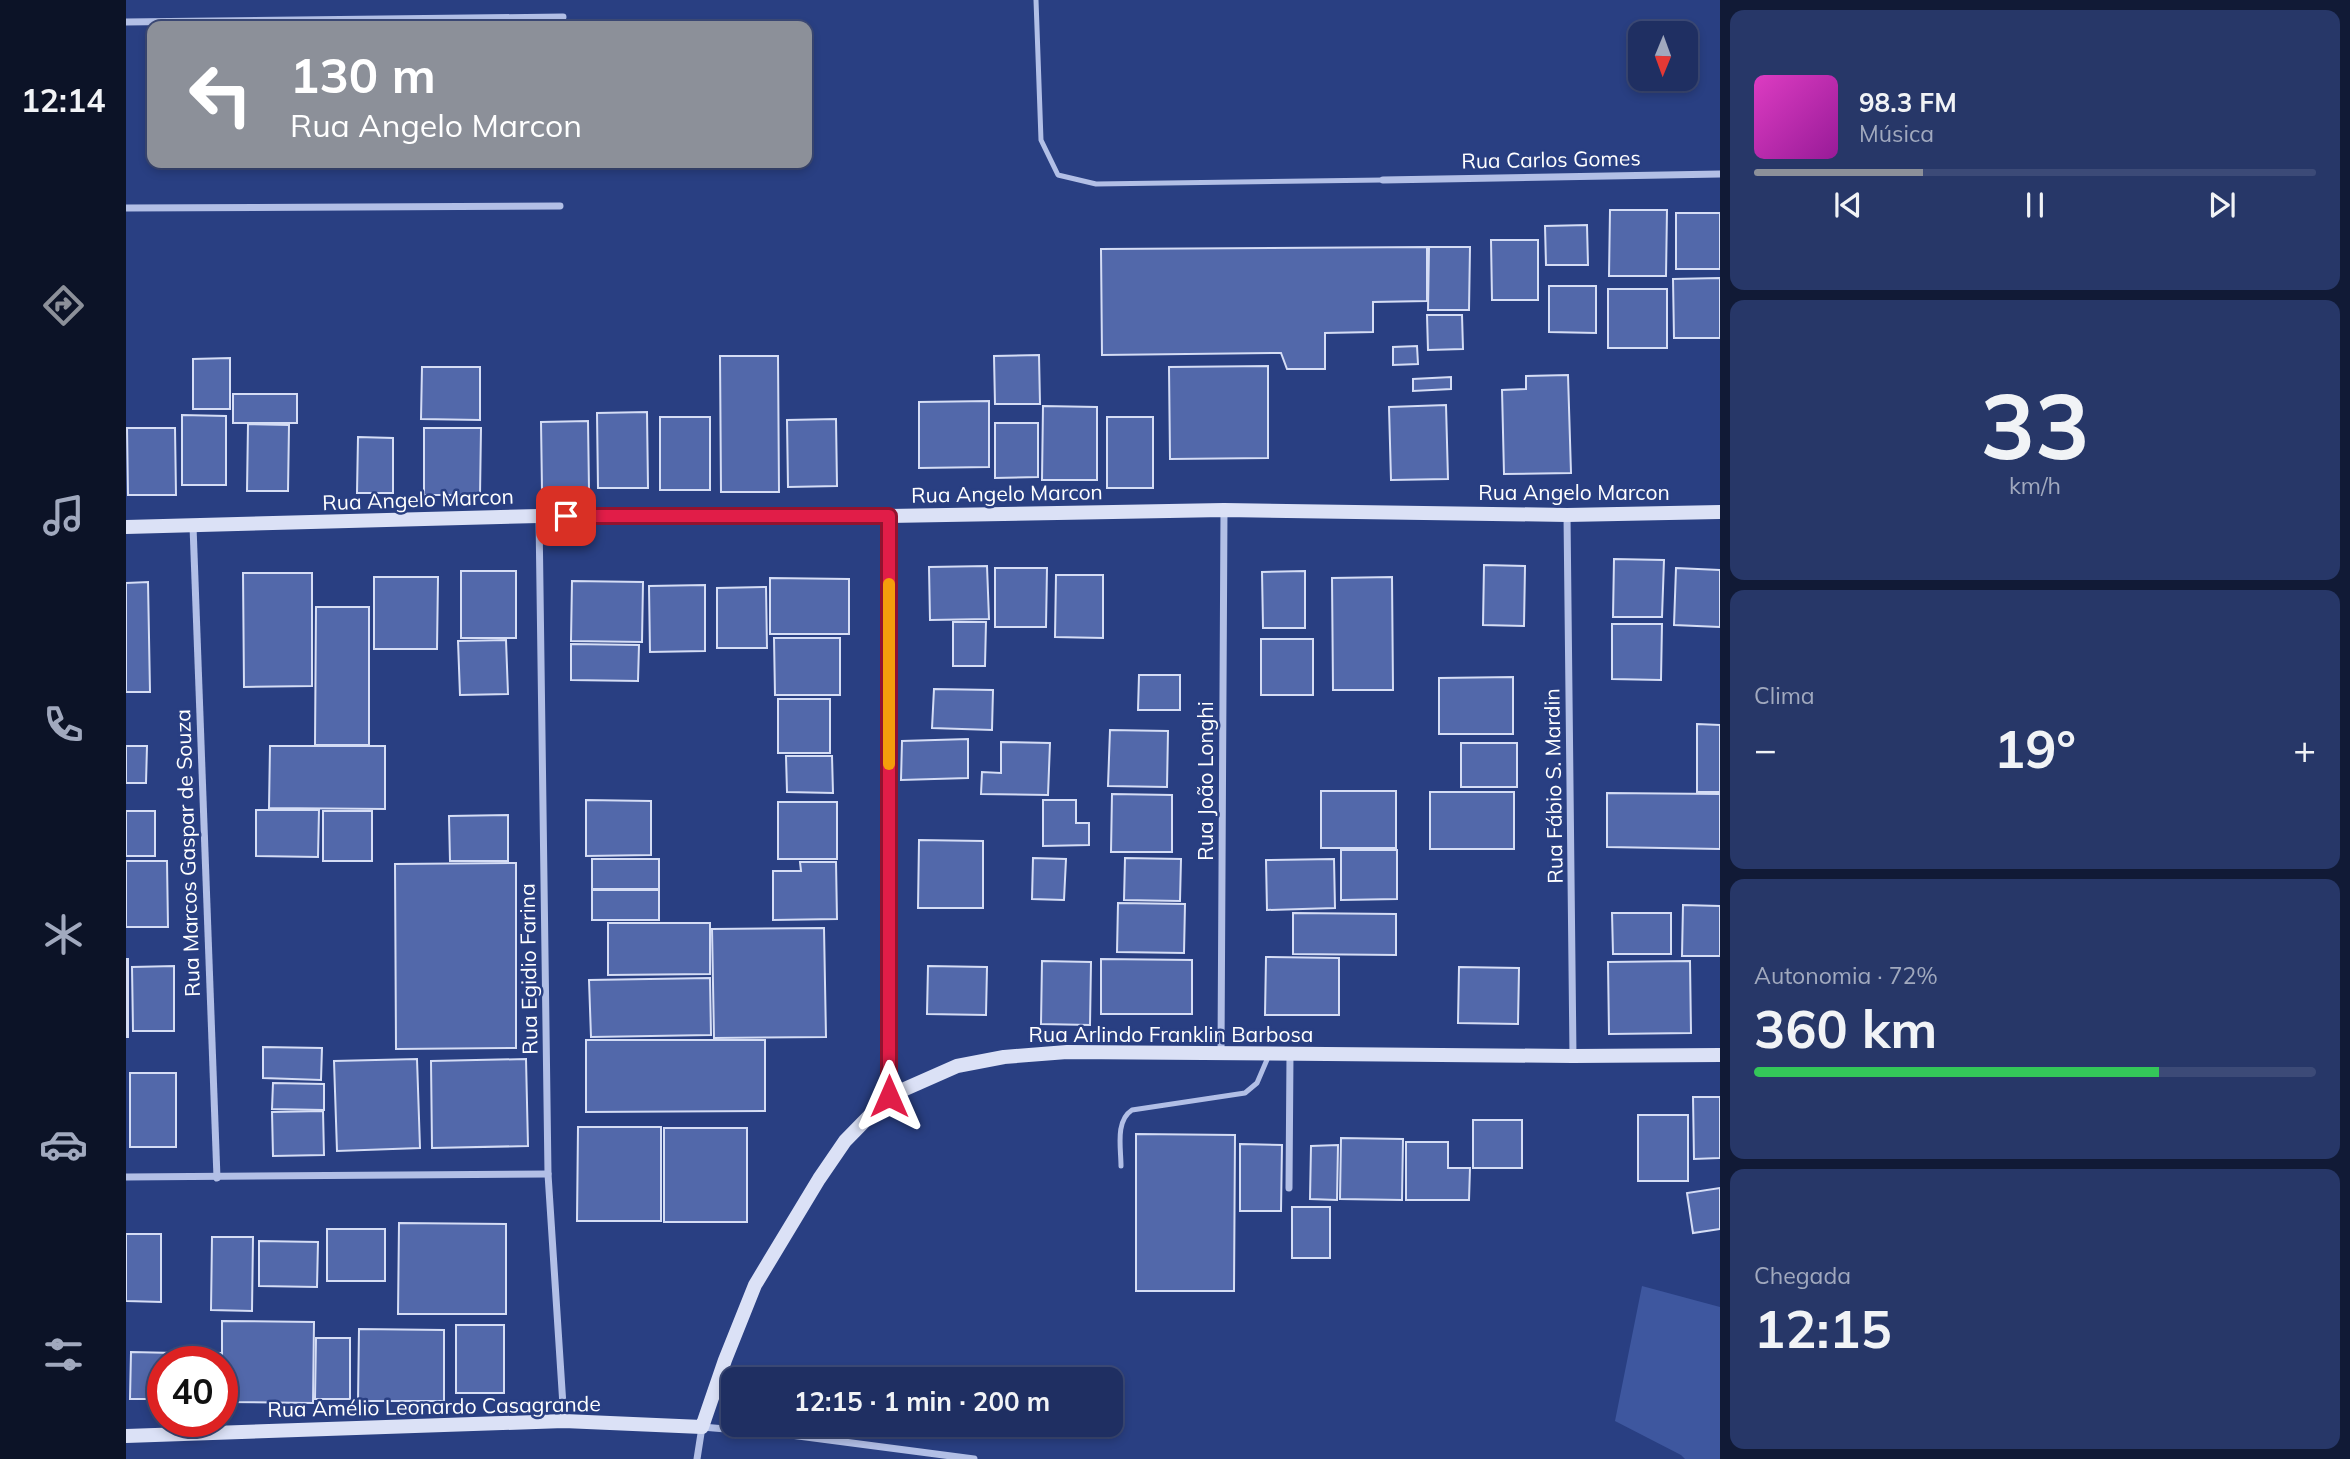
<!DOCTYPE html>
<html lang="pt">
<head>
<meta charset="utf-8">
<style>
	:root { --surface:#1f2f62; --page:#273768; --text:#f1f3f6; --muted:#a1a9be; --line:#3c4a77; --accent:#8c9099 }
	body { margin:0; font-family:Mulish,sans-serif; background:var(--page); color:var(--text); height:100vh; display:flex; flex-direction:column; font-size:26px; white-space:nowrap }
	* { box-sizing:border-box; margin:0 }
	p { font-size:23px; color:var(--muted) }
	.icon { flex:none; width:38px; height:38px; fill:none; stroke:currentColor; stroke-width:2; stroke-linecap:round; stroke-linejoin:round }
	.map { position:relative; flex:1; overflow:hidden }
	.details { display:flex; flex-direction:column; gap:10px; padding:10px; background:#111a36; width:630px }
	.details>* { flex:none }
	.hud { position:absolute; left:21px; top:21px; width:665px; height:147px; border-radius:14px; box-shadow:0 4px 10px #0003,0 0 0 2px var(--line); background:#8c9099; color:#fff; overflow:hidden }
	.needle { width:46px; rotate:181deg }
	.buttons { position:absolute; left:1502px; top:21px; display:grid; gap:14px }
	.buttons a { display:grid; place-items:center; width:70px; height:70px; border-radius:14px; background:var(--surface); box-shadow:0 4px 10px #0003,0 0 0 2px var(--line); font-size:35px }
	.speed { position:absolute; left:21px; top:1346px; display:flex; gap:14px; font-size:35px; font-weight:700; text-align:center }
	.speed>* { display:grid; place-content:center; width:91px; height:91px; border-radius:50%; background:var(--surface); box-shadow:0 4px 10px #0003,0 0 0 2px var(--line); line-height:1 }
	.speed .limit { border:10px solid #d22; background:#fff; color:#111 }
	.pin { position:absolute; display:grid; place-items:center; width:60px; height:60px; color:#fff; margin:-30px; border-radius:14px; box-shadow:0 4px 10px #0006 }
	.me { position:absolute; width:77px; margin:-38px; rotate:0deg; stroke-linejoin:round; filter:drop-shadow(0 0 5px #0008) }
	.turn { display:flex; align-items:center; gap:24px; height:147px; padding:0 28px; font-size:32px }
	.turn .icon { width:91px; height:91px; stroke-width:2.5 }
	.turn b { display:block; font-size:49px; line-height:60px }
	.big { font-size:52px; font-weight:700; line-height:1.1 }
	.details .card { flex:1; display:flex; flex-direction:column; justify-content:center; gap:10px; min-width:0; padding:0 24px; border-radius:14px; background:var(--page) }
	.details .dial { align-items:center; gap:0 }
	.dial b { font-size:91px; line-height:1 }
	.song { display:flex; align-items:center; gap:21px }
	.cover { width:84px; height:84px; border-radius:10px; background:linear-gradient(135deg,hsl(310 70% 55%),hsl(300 70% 35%)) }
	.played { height:7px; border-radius:4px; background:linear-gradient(90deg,var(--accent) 30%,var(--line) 30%) }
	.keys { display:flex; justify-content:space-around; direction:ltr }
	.heat { display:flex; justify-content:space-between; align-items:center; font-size:38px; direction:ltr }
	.charge { height:10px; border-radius:5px; background:linear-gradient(90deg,#34c759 72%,var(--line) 0) }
	.trip { position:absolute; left:595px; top:1367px; width:402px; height:70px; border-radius:14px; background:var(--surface); box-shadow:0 4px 10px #0003,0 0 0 2px var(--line); font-weight:700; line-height:70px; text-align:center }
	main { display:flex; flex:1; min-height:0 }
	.tab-bar { display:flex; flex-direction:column; width:126px; justify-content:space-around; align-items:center; background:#0c1327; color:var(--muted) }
	.tab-bar .icon { width:49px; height:49px }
	.tab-bar .on { color:var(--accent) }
	.tab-bar b { font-size:32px; color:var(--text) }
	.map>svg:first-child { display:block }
</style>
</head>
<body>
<main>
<nav class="tab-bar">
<b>12:14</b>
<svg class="icon on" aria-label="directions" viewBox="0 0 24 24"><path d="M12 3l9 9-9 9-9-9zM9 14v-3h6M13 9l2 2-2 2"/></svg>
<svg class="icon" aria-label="music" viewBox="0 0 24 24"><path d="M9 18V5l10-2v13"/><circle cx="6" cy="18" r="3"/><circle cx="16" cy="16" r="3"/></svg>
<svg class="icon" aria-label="phone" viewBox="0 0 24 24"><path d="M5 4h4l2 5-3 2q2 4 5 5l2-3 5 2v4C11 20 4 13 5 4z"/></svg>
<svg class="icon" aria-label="climate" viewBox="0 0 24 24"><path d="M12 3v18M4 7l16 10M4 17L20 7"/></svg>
<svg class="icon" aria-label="car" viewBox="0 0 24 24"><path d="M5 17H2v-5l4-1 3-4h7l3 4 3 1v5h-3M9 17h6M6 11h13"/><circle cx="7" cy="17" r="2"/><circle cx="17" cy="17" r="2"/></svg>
<svg class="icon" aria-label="filters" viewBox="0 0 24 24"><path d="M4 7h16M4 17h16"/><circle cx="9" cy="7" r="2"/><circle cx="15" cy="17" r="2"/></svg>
</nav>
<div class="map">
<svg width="1594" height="1459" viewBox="0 0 1594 1459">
	<rect width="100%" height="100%" fill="#293f82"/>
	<polygon fill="#3e579f" points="1516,1286 1594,1307 1594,1459 1559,1459 1555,1455 1489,1421"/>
	<g fill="#5268aa" stroke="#d5ddf5" stroke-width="2">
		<polygon points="1484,210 1541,210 1540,276 1483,276"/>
		<rect x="1550" y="213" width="44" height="56"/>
		<polygon points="1461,225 1462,265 1420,265 1419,226"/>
		<polygon points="1365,240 1412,240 1412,300 1366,300"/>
		<polygon points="1301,247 1301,301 1247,302 1247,332 1199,333 1199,369 1161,369 1155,353 976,355 975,249"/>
		<polygon points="1303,247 1344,247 1343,310 1302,310"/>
		<polygon points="1594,278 1594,338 1548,338 1547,279"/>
		<polygon points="1423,286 1470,286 1470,333 1423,332"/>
		<rect x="1482" y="289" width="59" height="59"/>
		<polygon points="1301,315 1336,315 1337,349 1302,350"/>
		<polygon points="1291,346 1292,364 1267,365 1267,347"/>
		<polygon points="913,355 914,404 869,404 868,356"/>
		<polygon points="594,356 652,356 653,492 595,492"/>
		<polygon points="104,358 104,409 67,409 67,359"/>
		<polygon points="1142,366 1142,458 1044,459 1043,367"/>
		<polygon points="296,367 354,367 354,420 295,419"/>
		<polygon points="1442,375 1445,473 1378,474 1376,390 1400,389 1400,376"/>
		<polygon points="1325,377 1325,389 1287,391 1287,379"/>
		<rect x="107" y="394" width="64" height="29"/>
		<polygon points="863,401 863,467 793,468 793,402"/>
		<polygon points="1320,405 1322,479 1265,480 1263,407"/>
		<polygon points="917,406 971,407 971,480 916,480"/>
		<polygon points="521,412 522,488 472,488 471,413"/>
		<polygon points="56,415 100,416 100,485 56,485"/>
		<rect x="534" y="417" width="50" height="73"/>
		<rect x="981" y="417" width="46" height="71"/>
		<polygon points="710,419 711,486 662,487 661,420"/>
		<polygon points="462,421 463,490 416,490 415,422"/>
		<polygon points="869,423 912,423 912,477 869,478"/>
		<polygon points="122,424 163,425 162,491 121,491"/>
		<polygon points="1,428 49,428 50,495 2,495"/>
		<polygon points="298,428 355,428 354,495 298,495"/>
		<polygon points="232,437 267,438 267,493 231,493"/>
		<polygon points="1488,559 1538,560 1536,617 1487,617"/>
		<polygon points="1358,565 1399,566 1398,626 1357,625"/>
		<polygon points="861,566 863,619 804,620 803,567"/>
		<polygon points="869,568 921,568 920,627 869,627"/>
		<polygon points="1550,568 1594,570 1594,627 1548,625"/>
		<rect x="335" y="571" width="55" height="67"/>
		<polygon points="1179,571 1179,628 1137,628 1136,572"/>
		<polygon points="117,573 186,573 186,686 118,687"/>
		<polygon points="930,575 977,575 977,638 929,637"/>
		<polygon points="248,577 312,577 311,649 248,649"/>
		<polygon points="1266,577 1267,690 1207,690 1206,578"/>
		<polygon points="644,578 723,579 723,634 644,634"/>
		<polygon points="446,581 517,582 516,642 445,641"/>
		<polygon points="22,582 24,692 0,692 0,583"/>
		<polygon points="579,585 579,651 524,652 523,586"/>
		<polygon points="640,587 641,648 591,648 591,588"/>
		<polygon points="190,607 243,607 243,745 189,745"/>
		<polygon points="827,622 860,622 859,666 827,666"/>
		<polygon points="1486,624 1536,624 1535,680 1486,679"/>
		<polygon points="648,638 714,638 714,695 649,695"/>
		<rect x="1135" y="639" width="52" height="56"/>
		<polygon points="380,640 382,694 334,695 332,641"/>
		<polygon points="445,644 513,645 512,681 445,680"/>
		<polygon points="1013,675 1054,675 1054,710 1012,710"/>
		<polygon points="1387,677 1387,734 1313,734 1313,678"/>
		<polygon points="808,689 867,690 866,730 806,728"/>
		<rect x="652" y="699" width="52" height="54"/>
		<polygon points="1571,724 1594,725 1594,792 1571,792"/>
		<polygon points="984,730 1042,731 1041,787 982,786"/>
		<polygon points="842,739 842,778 775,780 776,741"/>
		<polygon points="875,742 924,743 922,795 855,794 856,772 875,773"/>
		<rect x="1335" y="743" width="56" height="44"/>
		<polygon points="0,746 21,746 20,783 0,783"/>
		<polygon points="144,746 259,746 259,809 143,808"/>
		<polygon points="660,756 706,756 707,793 661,792"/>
		<rect x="1195" y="791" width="75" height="57"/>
		<rect x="1304" y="792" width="84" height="57"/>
		<polygon points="1481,793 1594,794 1594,849 1481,847"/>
		<polygon points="986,794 1046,795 1046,852 985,852"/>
		<polygon points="460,800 525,801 525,855 460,856"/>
		<polygon points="917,800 950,800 950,823 963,823 963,845 917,846"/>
		<rect x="652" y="802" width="59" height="57"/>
		<polygon points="130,810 193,810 192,857 130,856"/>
		<rect x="0" y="811" width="29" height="45"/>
		<rect x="197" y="811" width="49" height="50"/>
		<polygon points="382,815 382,861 324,861 323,816"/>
		<polygon points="793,840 857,841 857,908 792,908"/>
		<polygon points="1215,850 1271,850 1271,899 1215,900"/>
		<polygon points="907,858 940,859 938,900 906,899"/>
		<polygon points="999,858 1055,859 1054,901 998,900"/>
		<rect x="466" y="859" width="67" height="30"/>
		<polygon points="1208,859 1209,908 1141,910 1140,860"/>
		<polygon points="0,861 41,861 42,927 0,927"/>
		<polygon points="674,862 710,862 711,919 647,920 647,871 675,871"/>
		<polygon points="390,863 390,1048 270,1049 269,864"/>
		<rect x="466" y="890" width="67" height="30"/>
		<polygon points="992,903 1059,904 1058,953 991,952"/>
		<polygon points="1557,905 1594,906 1594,956 1556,956"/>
		<polygon points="1167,913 1270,914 1270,955 1167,954"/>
		<polygon points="1486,913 1545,913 1545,954 1487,954"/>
		<polygon points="482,923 584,923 584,974 482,975"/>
		<polygon points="698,928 700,1037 588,1038 586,929"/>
		<polygon points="1140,957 1213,958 1213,1015 1139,1015"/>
		<rect x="0" y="959" width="2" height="78"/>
		<polygon points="975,959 1066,960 1066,1014 975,1014"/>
		<polygon points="916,961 965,962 964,1025 915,1024"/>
		<polygon points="1564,961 1565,1033 1483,1034 1482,962"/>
		<polygon points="48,966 48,1031 7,1031 6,967"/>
		<polygon points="802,966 861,967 860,1015 801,1014"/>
		<polygon points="1333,967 1393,968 1392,1024 1332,1023"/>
		<polygon points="584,978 585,1035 465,1037 463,980"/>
		<polygon points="460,1040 639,1040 639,1111 460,1112"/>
		<polygon points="137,1047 196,1048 195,1080 137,1078"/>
		<polygon points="291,1059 294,1148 211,1151 208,1061"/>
		<polygon points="400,1059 402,1146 306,1148 305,1061"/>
		<rect x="4" y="1073" width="46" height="74"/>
		<polygon points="147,1083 198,1084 198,1110 146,1109"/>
		<polygon points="1567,1097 1594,1097 1594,1158 1568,1159"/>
		<polygon points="197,1111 198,1155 147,1156 146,1112"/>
		<rect x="1512" y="1115" width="50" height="66"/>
		<rect x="1347" y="1120" width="49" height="48"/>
		<polygon points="452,1127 535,1127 535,1221 451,1221"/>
		<rect x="538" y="1128" width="83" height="94"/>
		<polygon points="1010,1134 1109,1135 1108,1291 1010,1291"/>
		<polygon points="1215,1138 1277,1139 1276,1200 1214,1199"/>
		<polygon points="1280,1142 1322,1142 1322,1168 1344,1168 1343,1200 1280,1200"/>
		<polygon points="1114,1144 1156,1145 1155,1211 1114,1211"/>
		<polygon points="1212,1145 1211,1200 1184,1199 1185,1146"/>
		<polygon points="1594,1188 1594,1229 1567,1233 1561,1193"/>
		<rect x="1166" y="1207" width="38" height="51"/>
		<polygon points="273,1223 380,1224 380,1314 272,1314"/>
		<rect x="201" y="1229" width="58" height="52"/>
		<polygon points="0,1234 35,1234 35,1302 0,1301"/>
		<polygon points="86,1237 127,1237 126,1311 85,1310"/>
		<polygon points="133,1241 192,1242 191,1287 133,1286"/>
		<polygon points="96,1321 188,1322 187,1403 96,1402"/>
		<rect x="330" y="1325" width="48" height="68"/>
		<polygon points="233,1329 318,1330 318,1401 232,1401"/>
		<polygon points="190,1338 224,1338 224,1399 189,1399"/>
		<polygon points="5,1352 49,1353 49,1362 37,1362 37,1399 4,1399"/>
		<polygon points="50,1352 95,1353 95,1362 50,1362"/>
	</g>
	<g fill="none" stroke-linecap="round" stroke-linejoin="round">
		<g stroke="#b2bfe6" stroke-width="5">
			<polyline points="910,0 915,140 932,175 970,184 1257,180"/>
			<path d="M995,1166C995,1148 989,1121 1006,1110L1119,1093L1131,1083L1143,1055"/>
		</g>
		<g stroke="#b2bfe6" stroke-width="7">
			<polyline points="0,22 437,17"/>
			<polyline points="1257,180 1594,174"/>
			<polyline points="0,208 434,206"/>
			<polyline points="1441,515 1447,1056"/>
			<polyline points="413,516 422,1174 438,1421"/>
			<polyline points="67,526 91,1178"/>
			<polyline points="1095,1052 1098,510"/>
			<polyline points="0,1177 422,1174"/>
			<polyline points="1163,1188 1164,1054"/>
			<polyline points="571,1459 576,1427 657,1434 848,1459"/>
		</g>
		<g stroke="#dbe1f6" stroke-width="14">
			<polyline points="0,527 413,516 763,516 1098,510 1441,515 1594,512"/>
			<polyline points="763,1096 763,516"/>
			<polyline points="0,1436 438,1421 576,1427 599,1360 629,1285 693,1179 719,1141 763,1096 831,1066 878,1057 941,1052 1447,1056 1594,1055"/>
		</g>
	</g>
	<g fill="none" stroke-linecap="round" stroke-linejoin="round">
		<defs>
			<polyline id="route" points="440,516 763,516 763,1096"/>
		</defs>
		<use href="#route" stroke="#92132f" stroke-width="18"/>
		<use href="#route" stroke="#e11d48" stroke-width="12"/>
		<polyline stroke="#f59e0b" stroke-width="12" points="763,764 763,584"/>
	</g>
	<g text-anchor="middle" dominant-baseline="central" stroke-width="5" stroke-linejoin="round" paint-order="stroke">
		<g font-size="21" fill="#fff" stroke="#293f82">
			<text transform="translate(1425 159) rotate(-1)">Rua Carlos Gomes</text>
			<text x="1448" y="492">Rua Angelo Marcon</text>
			<text transform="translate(881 493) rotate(-1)">Rua Angelo Marcon</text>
			<text transform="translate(292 499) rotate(-2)">Rua Angelo Marcon</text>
			<text transform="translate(1079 781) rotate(-90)">Rua João Longhi</text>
			<text transform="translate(1427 786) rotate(-91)">Rua Fábio S. Mardin</text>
			<text transform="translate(61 853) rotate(-92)">Rua Marcos Gaspar de Souza</text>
			<text transform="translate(402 969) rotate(-91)">Rua Egidio Farina</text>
			<text x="1045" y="1034">Rua Arlindo Franklin Barbosa</text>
			<text transform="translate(308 1406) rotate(-1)">Rua Amélio Leonardo Casagrande</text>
		</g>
	</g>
</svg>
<div class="buttons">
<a><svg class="needle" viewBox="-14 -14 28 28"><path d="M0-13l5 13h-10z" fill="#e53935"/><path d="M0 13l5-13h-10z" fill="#a1a9be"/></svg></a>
</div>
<div class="speed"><div class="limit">40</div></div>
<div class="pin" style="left:440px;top:516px;background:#d93025"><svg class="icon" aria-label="arrive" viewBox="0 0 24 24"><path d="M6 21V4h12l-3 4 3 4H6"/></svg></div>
<svg class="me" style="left:763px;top:1096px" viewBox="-20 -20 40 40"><path d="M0-17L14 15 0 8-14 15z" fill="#e11d48" stroke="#fff" stroke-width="4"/></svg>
<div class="trip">12:15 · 1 min · 200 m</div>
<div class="hud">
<div class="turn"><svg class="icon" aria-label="left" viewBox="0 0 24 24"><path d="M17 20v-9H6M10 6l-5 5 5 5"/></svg><div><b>130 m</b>Rua Angelo Marcon</div></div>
</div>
</div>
<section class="details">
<div class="card">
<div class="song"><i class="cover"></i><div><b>98.3 FM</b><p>Música</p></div></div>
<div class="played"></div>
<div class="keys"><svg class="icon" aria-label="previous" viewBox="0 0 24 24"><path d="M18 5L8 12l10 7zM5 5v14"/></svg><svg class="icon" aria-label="pause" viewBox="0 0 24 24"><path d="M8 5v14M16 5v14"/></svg><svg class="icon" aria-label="next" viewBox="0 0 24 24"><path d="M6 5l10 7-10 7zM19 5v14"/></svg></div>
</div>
<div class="card dial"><b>33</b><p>km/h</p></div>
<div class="card"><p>Clima</p>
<div class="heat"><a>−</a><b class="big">19°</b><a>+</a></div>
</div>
<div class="card"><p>Autonomia · 72%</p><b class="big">360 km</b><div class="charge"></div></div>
<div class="card"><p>Chegada</p><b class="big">12:15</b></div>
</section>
</main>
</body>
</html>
